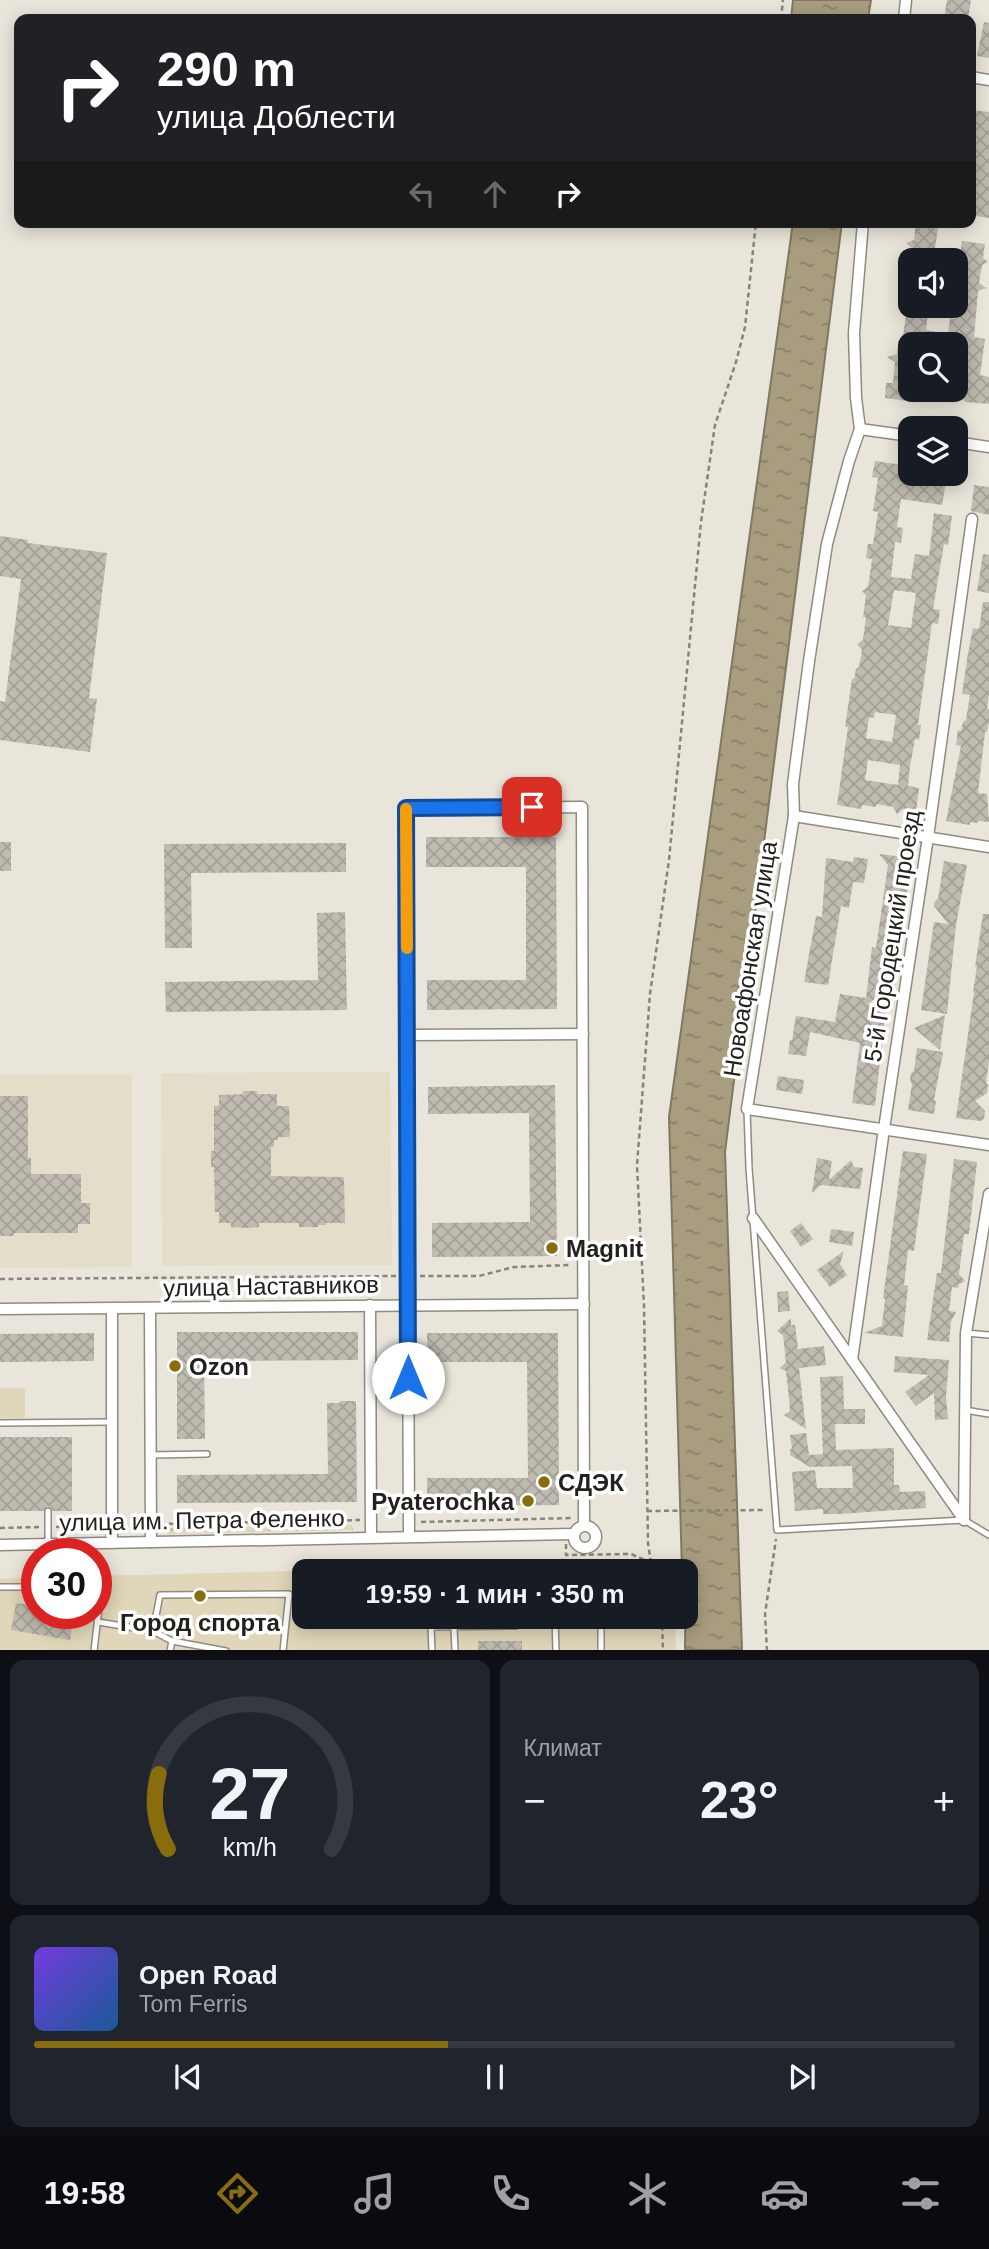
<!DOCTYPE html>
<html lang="ru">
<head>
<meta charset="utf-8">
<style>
	:root { --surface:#171b24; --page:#20242c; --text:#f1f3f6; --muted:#9ea1a6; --line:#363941; --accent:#896c0b }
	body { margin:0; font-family:Helvetica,sans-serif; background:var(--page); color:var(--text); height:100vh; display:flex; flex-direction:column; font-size:26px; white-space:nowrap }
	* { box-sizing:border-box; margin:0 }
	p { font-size:23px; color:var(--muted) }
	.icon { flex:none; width:38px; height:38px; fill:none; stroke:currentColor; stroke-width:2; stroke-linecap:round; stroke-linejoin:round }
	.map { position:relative; height:1650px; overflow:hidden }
	.drawer { display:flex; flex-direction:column; gap:10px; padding:10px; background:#0d0f14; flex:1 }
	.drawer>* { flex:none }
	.hud { position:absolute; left:14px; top:14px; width:962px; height:214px; border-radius:14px; box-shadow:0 4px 18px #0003; background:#202124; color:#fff; overflow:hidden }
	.controls { position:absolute; left:898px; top:248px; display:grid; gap:14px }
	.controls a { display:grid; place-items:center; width:70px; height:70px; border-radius:14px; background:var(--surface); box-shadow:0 4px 18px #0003; font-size:35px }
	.speed { position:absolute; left:21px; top:1538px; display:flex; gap:14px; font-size:35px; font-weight:700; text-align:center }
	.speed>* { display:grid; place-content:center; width:91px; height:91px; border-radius:50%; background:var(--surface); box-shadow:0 4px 18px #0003; line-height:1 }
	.speed .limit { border:10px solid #d22; background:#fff; color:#111 }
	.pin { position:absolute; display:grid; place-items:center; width:60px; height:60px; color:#fff; margin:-30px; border-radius:14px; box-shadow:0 4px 10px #0006 }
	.me { position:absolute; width:77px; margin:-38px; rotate:0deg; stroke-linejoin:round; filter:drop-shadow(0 0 5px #0008) }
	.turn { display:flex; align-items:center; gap:24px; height:147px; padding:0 28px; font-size:32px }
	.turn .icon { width:91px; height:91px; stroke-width:2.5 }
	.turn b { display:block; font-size:49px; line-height:60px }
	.lanes { display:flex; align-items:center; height:66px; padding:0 28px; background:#0003; justify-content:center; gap:35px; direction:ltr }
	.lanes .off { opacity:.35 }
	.big { font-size:52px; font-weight:700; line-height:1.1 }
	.drawer .widget { flex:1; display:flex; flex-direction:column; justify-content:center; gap:10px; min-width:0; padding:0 24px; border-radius:14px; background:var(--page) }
	.drawer .dial { align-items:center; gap:0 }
	.dial svg { height:182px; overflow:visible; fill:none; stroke:var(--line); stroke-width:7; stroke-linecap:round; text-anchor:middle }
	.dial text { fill:var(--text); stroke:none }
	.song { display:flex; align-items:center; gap:21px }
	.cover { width:84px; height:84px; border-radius:10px; background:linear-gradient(135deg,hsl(260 70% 55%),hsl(210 70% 35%)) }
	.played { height:7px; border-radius:4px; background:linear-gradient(90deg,var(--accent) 45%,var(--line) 45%) }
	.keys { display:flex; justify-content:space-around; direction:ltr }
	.heat { display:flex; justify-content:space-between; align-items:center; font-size:38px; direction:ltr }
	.drawer .tiles { flex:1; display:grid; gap:10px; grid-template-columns:1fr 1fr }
	.widget:last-child { grid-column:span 2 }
	.trip { position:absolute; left:292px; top:1559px; width:406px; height:70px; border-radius:14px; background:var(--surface); box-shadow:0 4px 18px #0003; font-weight:700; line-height:70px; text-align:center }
	.menu { display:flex; height:112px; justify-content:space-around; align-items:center; background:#090b0e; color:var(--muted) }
	.menu .icon { width:49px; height:49px }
	.menu .selected { color:var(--accent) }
	.menu b { font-size:32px; color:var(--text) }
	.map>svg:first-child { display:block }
</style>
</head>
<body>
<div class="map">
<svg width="989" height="1651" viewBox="0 0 989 1651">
	<defs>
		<pattern id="grass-dots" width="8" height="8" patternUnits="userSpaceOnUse" patternTransform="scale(1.75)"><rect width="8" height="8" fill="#e0d6b9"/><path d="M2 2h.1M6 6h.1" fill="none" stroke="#c0b79f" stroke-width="1.8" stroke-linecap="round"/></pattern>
		<pattern id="water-ripples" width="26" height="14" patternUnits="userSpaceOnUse" patternTransform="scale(1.75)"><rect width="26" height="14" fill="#a89d7f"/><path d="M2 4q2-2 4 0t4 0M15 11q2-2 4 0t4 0" fill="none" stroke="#888067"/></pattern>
		<pattern id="building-cross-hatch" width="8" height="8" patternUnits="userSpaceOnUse" patternTransform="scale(1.75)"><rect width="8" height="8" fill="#bfbbb0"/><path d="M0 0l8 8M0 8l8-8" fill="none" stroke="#a4a097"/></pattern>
	</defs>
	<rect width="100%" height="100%" fill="#e9e5da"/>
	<g fill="#e4ddca">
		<polygon points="390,1072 392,1265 162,1266 161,1073"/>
		<polygon points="132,1074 132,1267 0,1268 0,1075"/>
	</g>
	<polygon fill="url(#grass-dots)" points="352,1525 353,1530 167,1534 167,1528"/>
	<g fill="#e0d6b9">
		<rect x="0" y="1388" width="25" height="30"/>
		<polygon points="674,1569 674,1572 304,1572 304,1617 675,1617 676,1650 0,1650 0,1579 37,1578 37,1614 96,1614 96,1576 292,1571"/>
	</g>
	<g fill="url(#water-ripples)" stroke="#807862" stroke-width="2">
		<polygon points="793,0 871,0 868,19 791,19"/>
		<polygon points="793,222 842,222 725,1152 742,1650 685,1650 686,1572 682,1571 669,1117"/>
	</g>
	<g fill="url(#building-cross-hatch)" fill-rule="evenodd">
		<polygon points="947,0 971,0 968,19 944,19"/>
		<polygon points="984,22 989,23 989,58 977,56"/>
		<polygon points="971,110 989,112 989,218 971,215"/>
		<polygon points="916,222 939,222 933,261 913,261 913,249 906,243 914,240"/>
		<polygon points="962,241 985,244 983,258 988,262 982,265 979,283 986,288 978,291 974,337 985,339 980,375 989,377 989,404 965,402 963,399 956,398 956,345 910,345 908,401 885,398 886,383 893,383 895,362 887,357 897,354 898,346 902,345 907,306 929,306 926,330 948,334 950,318 956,319 956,271 958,271"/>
		<path d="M875,461L910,466V474L930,477L932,480L946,482L942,505L901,499L897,527L903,528L901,543L895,542L891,577L911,579L915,554L929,556L934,513L952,516L948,545L944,544L933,609L940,610L938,624L932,623L918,725H921L919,740L915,739L910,766L908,786L919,788L916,811L903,809L897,814L893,807L877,804L875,807L862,805L861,809L837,805L848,727H845L852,679H854L856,669L859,667L862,650L857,644L863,640L866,617H863L866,595L862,591L868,587L872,559L866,558L868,544H873L878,512L873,511L878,478L872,477ZM894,590L916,593L911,628L888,625ZM875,712L896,715L892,742L866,738L869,717L874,718ZM868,760L900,765L898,785L865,780Z"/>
		<polygon points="974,485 989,487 989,515 971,511"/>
		<polygon points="0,536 28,540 28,543 107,553 89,698 97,699 90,752 0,740 0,701 5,702 21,579 0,576"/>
		<polygon points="983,554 989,555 989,593 977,591"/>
		<polygon points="983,602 989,602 989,695 987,709 989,709 989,721 987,732 985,732 978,793 987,794 989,822 979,821 977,823 970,822 970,825 946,821 961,746 956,745 958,730 961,731 963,722 966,720 970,695 962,694 968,653 973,628 979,629"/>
		<polygon points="426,837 556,837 557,1009 427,1010 427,980 526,980 526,867 426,867"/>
		<rect x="0" y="842" width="11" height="29"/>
		<polygon points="346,843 346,872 191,873 192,948 165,948 164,844"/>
		<polygon points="879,854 912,858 898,962 886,970 896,980 895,988 867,1004 886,1007 875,1106 852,1103 860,1043 810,1032 806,1056 788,1054 790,1040 792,1040 796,1016 835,1022 840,994 866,998 872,947 876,948 888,865"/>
		<polygon points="854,857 868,859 864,883 853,882 849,908 841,906 828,985 804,982 816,916 822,917 826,858 853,862"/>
		<polygon points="944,861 967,865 956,925 947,1014 921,1010 934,922 948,924 934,906 935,901 938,899"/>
		<polygon points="345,912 347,1010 166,1012 165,982 318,980 317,913"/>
		<polygon points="983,914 989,914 989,1061 986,1083 988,1085 987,1093 975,1101 985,1111 984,1119 980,1121 956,1118 974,992 973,992 977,967 975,967"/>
		<polygon points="945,1015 940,1050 914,1028"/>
		<polygon points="917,1048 943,1052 934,1100 936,1101 934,1114 908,1110 912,1084 910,1081 911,1073 914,1071"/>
		<polygon points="778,1076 804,1080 802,1094 776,1090"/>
		<polygon points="555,1085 557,1256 432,1257 432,1223 530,1222 529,1113 428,1114 428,1087"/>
		<polygon points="243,1091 257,1091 257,1094 277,1094 277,1106 289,1106 290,1135 289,1137 278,1137 278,1140 274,1140 274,1147 271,1147 271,1176 343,1177 344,1179 345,1223 326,1223 326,1225 318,1225 318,1227 299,1227 299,1223 259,1223 259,1227 246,1228 231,1227 231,1223 219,1223 219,1212 215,1212 214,1167 211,1167 211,1151 214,1151 214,1106 219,1106 219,1095 243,1094"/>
		<polygon points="0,1096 28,1096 28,1158 31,1158 31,1174 81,1174 81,1203 90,1203 90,1224 78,1224 78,1233 14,1233 14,1236 0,1236"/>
		<polygon points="903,1151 927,1154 914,1251 908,1250 904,1285 908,1286 903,1337 864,1333 882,1326 885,1299 883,1298"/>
		<polygon points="817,1158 832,1161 829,1180 851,1160 854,1167 863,1168 860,1189 821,1185 812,1193"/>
		<polygon points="954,1159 977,1162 969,1234 964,1234 959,1274 965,1281 959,1284 958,1288 952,1287 949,1311 956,1312 951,1321 949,1342 927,1340 937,1273 941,1273"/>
		<polygon points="801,1223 813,1239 801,1247 790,1231"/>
		<polygon points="831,1229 854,1232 852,1246 829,1242"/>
		<polygon points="844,1251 840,1264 847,1275 830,1287 817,1270"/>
		<polygon points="788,1291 790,1311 778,1312 777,1292"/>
		<polygon points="791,1318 791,1325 795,1325 798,1349 824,1346 826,1365 799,1368 806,1429 784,1415 790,1411 789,1398 786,1371 780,1368 786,1362 783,1335 777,1331"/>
		<polygon points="177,1332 358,1332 358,1360 204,1361 205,1439 177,1439"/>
		<polygon points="94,1333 94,1361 0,1362 0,1334"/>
		<polygon points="427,1333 558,1333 559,1505 427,1506 427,1478 528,1478 527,1362 427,1362"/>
		<polygon points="895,1356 949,1360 946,1396 948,1419 935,1420 934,1393 916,1406 905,1392 929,1375 894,1372"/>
		<polygon points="843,1376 844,1409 865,1409 865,1424 835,1424 836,1450 894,1448 894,1485 899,1485 900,1492 925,1491 926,1508 839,1514 823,1514 823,1509 795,1511 792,1472 815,1470 817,1488 853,1488 852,1466 810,1467 790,1455 790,1450 792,1448 790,1435 806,1433 809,1455 823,1454 820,1377"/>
		<polygon points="340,1401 356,1401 357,1502 177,1503 177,1475 328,1474 327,1403 340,1403"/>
		<polygon points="0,1437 72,1437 72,1511 53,1511 51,1507 47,1506 43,1511 0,1511"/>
		<polygon points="16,1603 37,1606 37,1614 75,1614 70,1640 11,1630"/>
		<rect x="478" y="1641" width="44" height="9"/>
	</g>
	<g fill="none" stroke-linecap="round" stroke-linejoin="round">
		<defs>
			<g id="lane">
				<polyline points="747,1110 749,1168 777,1530 964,1520 989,1535"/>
				<polyline points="966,1333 989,1335"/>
				<polyline points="965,1410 989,1414"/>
				<polyline points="0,1423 112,1422"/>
				<polyline points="150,1455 207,1454"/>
				<polyline points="48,1511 48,1544"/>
				<polyline points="0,1587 37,1587"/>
				<polyline points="555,1617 556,1651"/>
				<polyline points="601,1617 601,1651"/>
				<polyline points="98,1622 153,1631 172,1641"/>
				<polyline points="454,1628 455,1651"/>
				<polyline points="153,1631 160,1595 289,1594 283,1651"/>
				<polyline points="94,1651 101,1590 96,1586"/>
				<polyline points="170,1651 172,1641 226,1651"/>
				<polyline points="432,1651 431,1627 516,1626"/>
			</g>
			<g id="street">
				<polyline points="904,19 906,0"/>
				<polyline points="971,77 989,80"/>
				<polyline points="863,222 854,333 856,398 860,429 849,461 827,544 809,661 793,784 794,816 747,1109 989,1145"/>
				<polyline points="860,429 910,436"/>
				<polyline points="956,442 989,447"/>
				<polyline points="794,816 989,847"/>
				<polyline points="407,1035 583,1034"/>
				<polyline points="753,1218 964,1520"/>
				<polyline points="370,1305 371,1537"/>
				<polyline points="0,1309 584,1304"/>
				<polyline points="150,1309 151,1542"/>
				<polyline points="852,1360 884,1129 928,837 972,519"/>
				<polyline points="964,1520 966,1333 989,1194"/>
				<circle cx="585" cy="1537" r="11"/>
				<polyline points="409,1536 406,808 582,807 584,1525"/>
				<polyline points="112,1543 112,1309"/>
				<polyline points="0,1545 574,1534"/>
			</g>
		</defs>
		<use href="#lane" stroke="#8f8b80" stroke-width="8"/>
		<use href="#street" stroke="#8f8b80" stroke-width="13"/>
		<g stroke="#86837c" stroke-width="2.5" stroke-dasharray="5 3.5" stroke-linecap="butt">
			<polyline points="781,19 783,0"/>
			<polyline points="420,1276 479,1276 514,1267 571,1265"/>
			<polyline points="0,1279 396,1276"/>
			<polyline points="647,1511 766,1510"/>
			<polyline points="421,1522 572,1518"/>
			<polyline points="160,1524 360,1520"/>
			<polyline points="122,1525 140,1525"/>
			<polyline points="56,1527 102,1525"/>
			<polyline points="0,1528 39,1527"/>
			<polyline points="566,1544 566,1555 631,1554 651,1563 652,1572"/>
			<polyline points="651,1563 648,1543 644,1306 637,1165 650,994 669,860 701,522 715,425 736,362 745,327 756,222"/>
			<polyline points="662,1617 663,1651"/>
			<polyline points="767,1651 765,1614 776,1539"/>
		</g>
		<use href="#lane" stroke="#fff" stroke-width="5"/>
		<use href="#street" stroke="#fff" stroke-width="10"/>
	</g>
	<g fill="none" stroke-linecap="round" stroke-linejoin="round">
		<defs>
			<polyline id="route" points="408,1378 406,808 532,807"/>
		</defs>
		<use href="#route" stroke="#114b97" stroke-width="18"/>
		<use href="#route" stroke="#1a73e8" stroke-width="12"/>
		<polyline stroke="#f59e0b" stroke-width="12" points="406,809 407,948"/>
	</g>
	<g fill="#896c0b" stroke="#fff" stroke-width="2.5">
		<circle cx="552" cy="1248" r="7"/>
		<circle cx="175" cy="1366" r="7"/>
		<circle cx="544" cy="1482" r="7"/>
		<circle cx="528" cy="1501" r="7"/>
		<circle cx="200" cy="1596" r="7"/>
	</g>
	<g text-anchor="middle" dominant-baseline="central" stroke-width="7" stroke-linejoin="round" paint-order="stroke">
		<g font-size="24" fill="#22211d" stroke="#fff">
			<text transform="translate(892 936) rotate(-81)">5-й Городецкий проезд</text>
			<text transform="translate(750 959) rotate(-81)">Новоафонская улица</text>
			<text transform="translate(271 1286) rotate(-1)">улица Наставников</text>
			<text transform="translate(202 1520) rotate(-1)">улица им. Петра Феленко</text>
		</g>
		<g font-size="24" font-weight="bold" fill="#22211d" stroke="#fff" text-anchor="start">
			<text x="566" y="1248">Magnit</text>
			<text x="189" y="1366">Ozon</text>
			<text x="558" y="1482">СДЭК</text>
			<text x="514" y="1501" text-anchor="end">Pyaterochka</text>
			<text x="200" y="1622" text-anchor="middle">Город спорта</text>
		</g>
	</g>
</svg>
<div class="controls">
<a><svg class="icon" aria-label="sound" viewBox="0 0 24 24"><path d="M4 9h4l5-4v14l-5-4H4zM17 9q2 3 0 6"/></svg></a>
<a><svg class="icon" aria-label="search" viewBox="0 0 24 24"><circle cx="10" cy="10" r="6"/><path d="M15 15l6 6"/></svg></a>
<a><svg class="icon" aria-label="layers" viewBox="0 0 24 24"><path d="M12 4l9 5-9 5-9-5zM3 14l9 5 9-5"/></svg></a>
</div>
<div class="speed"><div class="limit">30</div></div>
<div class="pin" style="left:532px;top:807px;background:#d93025"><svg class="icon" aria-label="arrive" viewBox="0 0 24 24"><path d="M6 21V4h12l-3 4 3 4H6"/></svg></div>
<svg class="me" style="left:408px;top:1378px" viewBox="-20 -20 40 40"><circle r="19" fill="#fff"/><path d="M0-13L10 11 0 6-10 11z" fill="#1a73e8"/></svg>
<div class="trip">19:59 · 1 мин · 350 m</div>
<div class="hud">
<div class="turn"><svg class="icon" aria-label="right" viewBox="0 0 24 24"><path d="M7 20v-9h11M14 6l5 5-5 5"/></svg><div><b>290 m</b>улица Доблести</div></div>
<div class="lanes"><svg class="icon off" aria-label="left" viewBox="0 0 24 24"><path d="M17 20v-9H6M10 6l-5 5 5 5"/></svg><svg class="icon off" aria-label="ahead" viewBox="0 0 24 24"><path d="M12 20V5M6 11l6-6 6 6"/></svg><svg class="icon" aria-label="right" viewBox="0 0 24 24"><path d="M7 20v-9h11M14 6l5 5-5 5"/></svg></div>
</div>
</div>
<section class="drawer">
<div class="tiles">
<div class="widget dial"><svg viewBox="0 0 100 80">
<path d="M14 69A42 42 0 1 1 86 69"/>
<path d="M14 69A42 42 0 0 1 10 36" stroke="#896c0b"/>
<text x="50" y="56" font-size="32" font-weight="700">27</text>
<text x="50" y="72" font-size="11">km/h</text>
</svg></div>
<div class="widget"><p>Климат</p>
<div class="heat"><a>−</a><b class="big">23°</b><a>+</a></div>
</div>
<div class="widget">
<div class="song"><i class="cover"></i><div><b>Open Road</b><p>Tom Ferris</p></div></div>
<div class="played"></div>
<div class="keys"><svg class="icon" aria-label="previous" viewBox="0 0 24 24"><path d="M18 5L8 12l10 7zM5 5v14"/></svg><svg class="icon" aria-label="pause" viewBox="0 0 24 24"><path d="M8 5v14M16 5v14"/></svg><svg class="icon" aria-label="next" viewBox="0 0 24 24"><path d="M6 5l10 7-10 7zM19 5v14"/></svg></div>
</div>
</div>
</section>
<nav class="menu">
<b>19:58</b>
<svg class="icon selected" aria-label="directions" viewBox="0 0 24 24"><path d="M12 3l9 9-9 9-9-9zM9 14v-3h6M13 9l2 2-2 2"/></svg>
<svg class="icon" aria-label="music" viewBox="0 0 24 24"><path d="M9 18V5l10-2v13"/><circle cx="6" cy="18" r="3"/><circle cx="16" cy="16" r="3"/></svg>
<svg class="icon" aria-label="phone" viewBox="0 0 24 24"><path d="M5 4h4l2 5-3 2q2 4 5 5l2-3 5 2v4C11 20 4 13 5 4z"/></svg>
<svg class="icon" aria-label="climate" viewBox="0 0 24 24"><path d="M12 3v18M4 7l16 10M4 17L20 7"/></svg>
<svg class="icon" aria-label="car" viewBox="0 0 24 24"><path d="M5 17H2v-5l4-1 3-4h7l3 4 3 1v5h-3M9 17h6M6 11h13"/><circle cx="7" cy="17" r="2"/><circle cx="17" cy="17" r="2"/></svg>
<svg class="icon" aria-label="filters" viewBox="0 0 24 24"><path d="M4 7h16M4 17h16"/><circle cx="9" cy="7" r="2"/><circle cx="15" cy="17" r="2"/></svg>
</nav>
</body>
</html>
